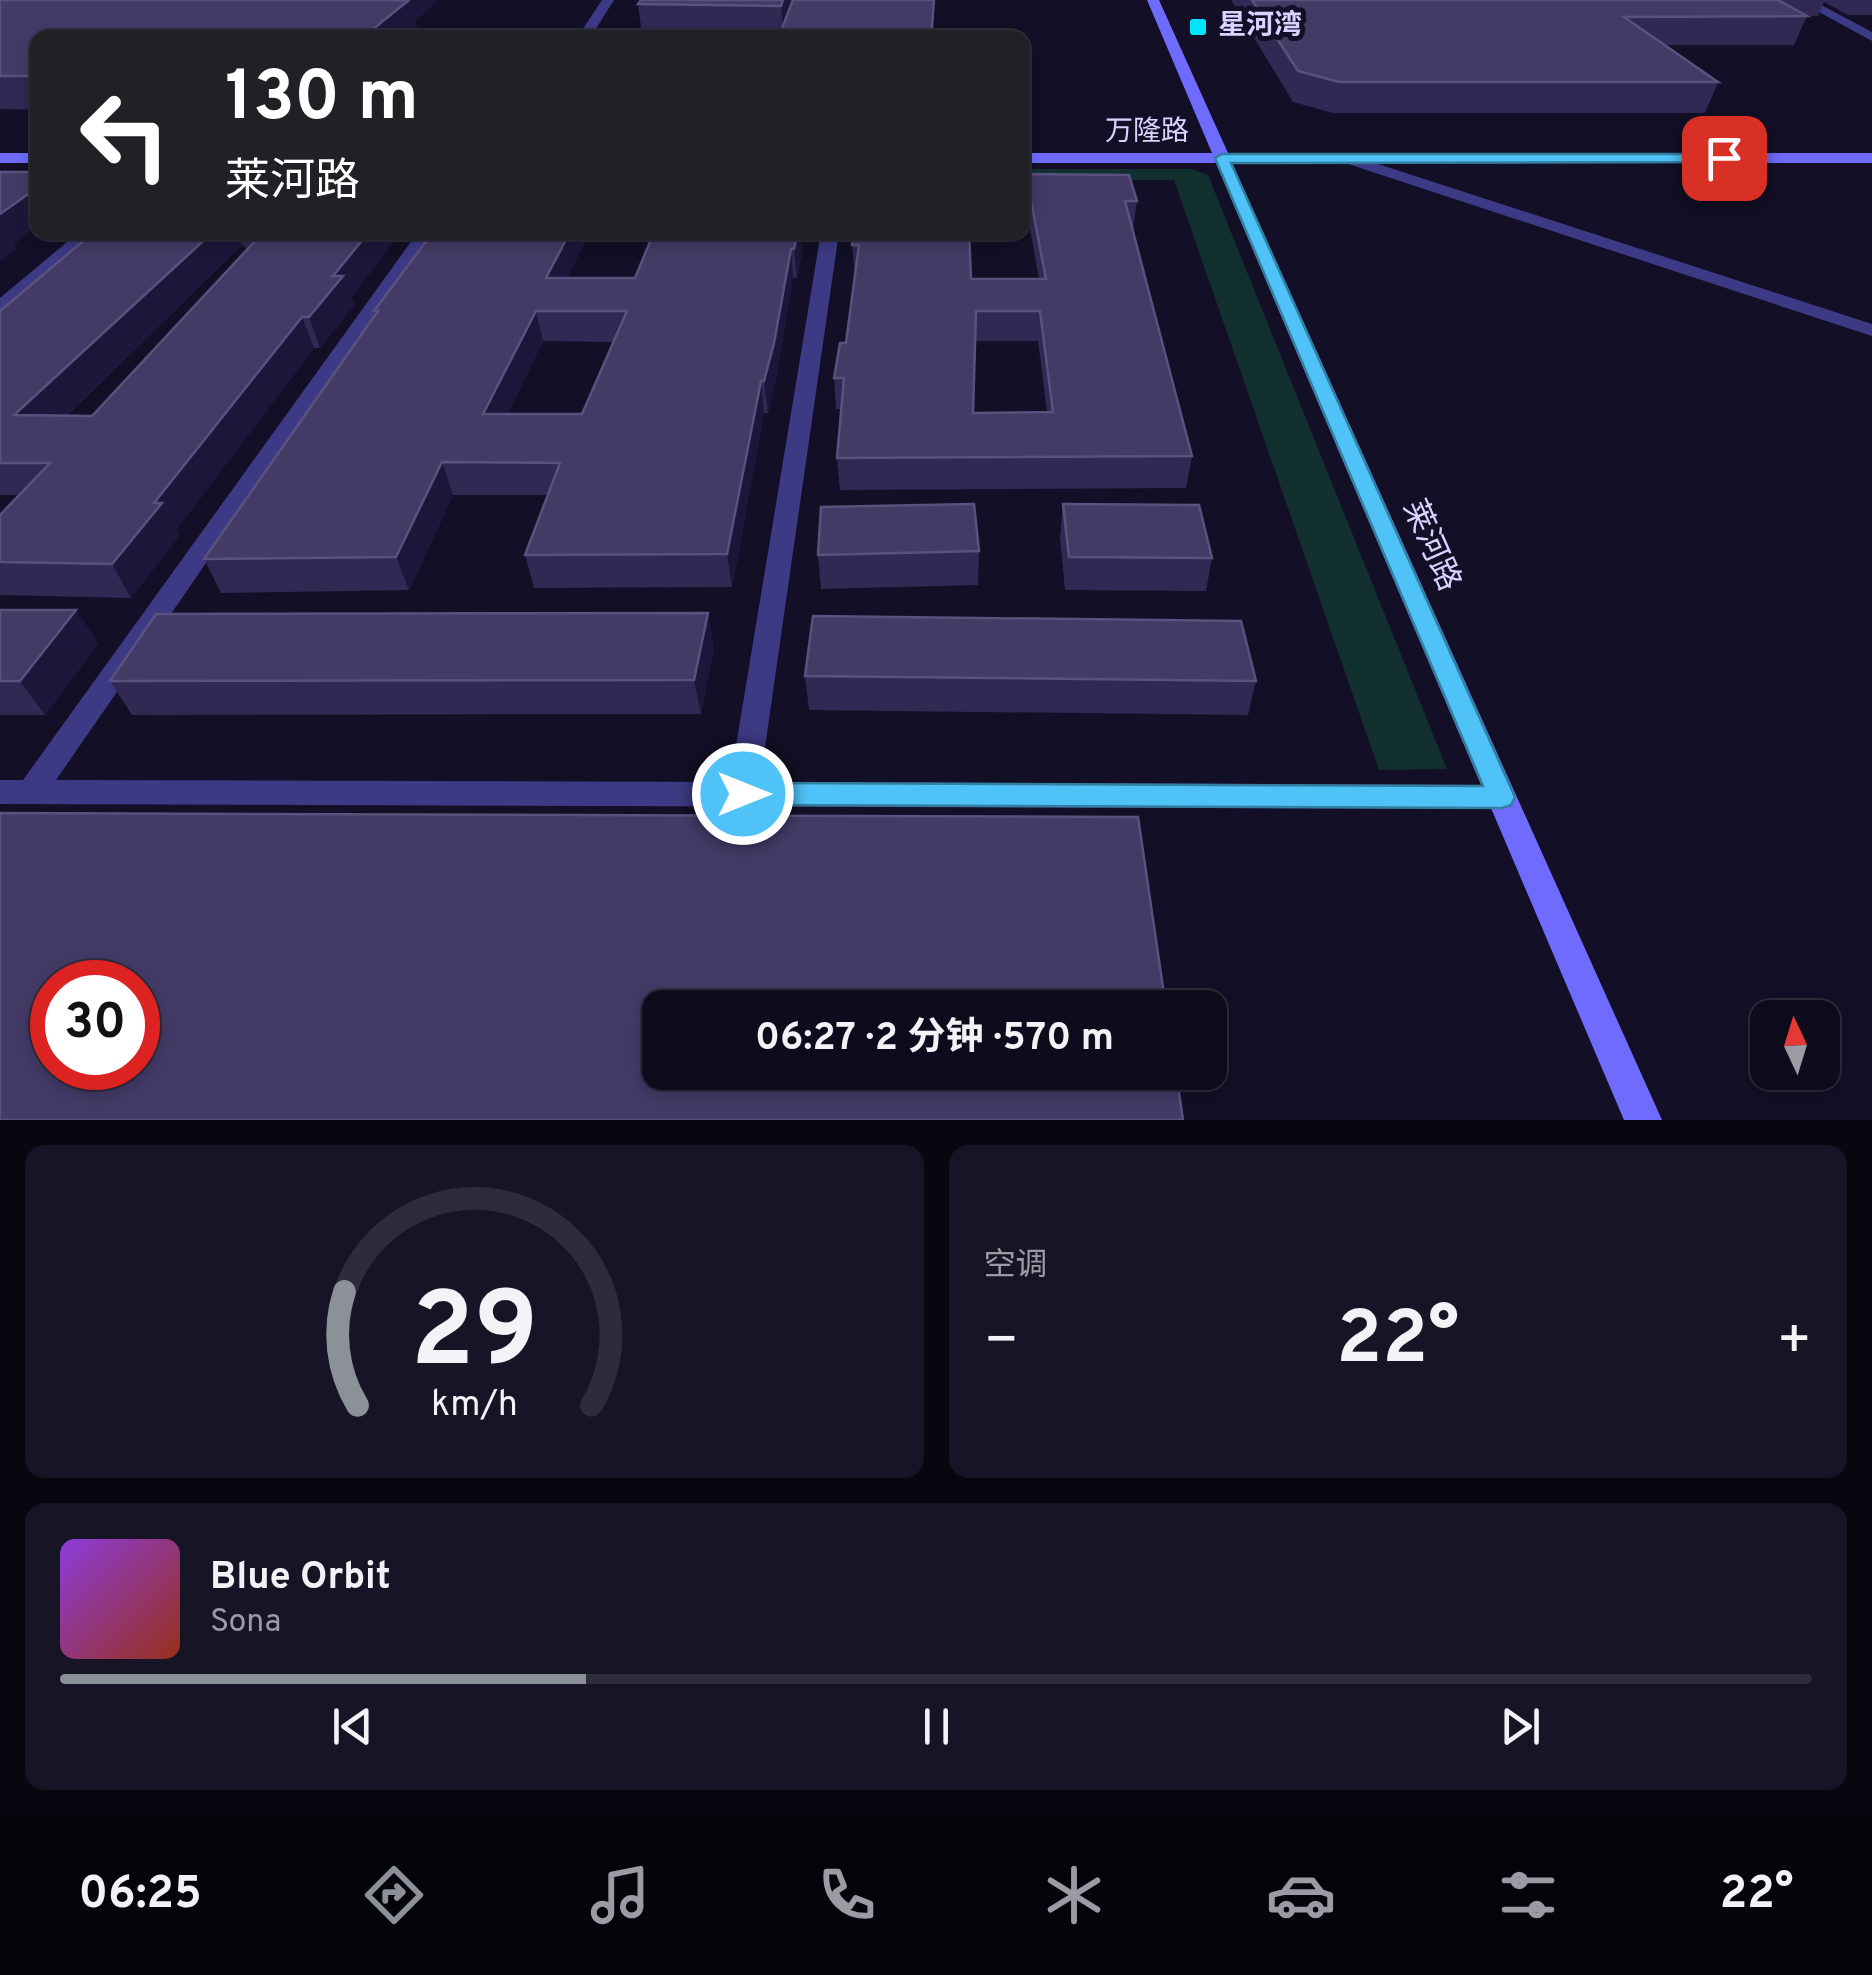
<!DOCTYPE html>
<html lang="zh">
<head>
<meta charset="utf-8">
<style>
	:root { --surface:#0e0b1c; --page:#171425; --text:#f1f3f6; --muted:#9b9ba3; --line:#2e2b3b; --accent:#8c9099 }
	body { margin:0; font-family:Overpass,"Noto Sans SC",sans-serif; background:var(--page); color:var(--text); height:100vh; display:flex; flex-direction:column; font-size:38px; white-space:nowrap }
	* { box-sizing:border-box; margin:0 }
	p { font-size:32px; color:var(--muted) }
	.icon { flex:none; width:55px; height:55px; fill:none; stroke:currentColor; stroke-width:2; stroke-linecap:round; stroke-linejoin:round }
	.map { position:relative; height:1120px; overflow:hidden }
	.side { display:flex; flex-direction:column; gap:25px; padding:25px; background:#08060f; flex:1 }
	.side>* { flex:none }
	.banner { position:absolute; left:30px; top:30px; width:1000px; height:210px; border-radius:20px; box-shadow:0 5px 15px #0003,0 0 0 2px var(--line); background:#202124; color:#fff; overflow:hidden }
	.needle { width:65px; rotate:356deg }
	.fabs { position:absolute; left:1750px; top:1000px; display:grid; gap:20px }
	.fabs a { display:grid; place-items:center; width:90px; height:90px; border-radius:20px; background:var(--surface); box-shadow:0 5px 15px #0003,0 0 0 2px var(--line); font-size:50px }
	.speed { position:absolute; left:30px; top:960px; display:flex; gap:20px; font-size:50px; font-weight:700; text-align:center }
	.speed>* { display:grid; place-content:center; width:130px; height:130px; border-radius:50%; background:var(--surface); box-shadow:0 5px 15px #0003,0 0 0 2px var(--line); line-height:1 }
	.speed .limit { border:15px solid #d22; background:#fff; color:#111 }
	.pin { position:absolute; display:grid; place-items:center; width:85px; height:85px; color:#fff; margin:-42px; border-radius:20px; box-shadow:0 5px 15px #0006 }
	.me { position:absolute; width:110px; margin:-55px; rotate:90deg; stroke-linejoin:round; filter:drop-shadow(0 0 8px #0008) }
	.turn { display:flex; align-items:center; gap:35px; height:210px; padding:0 30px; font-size:45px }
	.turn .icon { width:130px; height:130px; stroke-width:2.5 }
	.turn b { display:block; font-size:70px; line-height:85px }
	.big { font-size:75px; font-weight:700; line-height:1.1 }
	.side .tile { flex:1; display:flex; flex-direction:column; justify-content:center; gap:15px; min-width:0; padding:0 35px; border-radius:20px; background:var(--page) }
	.side .dial { align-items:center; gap:0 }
	.dial svg { height:260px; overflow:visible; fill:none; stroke:var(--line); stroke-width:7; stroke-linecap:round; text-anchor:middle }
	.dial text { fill:var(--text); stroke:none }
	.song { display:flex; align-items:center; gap:30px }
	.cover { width:120px; height:120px; border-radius:15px; background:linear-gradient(135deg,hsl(270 70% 55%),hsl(10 70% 35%)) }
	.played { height:10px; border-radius:5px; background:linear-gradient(90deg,var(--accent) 30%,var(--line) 30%) }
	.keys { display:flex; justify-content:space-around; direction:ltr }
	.heat { display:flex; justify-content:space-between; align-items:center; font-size:55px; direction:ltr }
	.side .tiles { flex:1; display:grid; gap:25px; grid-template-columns:1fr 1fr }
	.tile:last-child { grid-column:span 2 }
	.trip { position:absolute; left:642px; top:990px; width:585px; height:100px; border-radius:20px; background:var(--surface); box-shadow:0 5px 15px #0003,0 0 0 2px var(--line); font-weight:700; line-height:100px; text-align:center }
	.dock { display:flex; height:160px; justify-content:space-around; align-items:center; background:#06040b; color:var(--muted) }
	.dock .icon { width:70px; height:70px }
	.dock .current { color:var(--accent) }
	.dock b { font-size:45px; color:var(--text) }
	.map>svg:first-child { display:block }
</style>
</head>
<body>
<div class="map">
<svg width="1872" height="1120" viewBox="0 0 1872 1120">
	<rect width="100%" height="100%" fill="#130f26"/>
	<polygon fill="#12302f" points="1022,169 1191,169 1208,175 1447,769 1379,770 1174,180 1023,180"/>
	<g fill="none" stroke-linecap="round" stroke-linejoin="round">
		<g fill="#3d3a85" fill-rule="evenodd">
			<polygon points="602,0 614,0 590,38 577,38"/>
			<polygon points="1797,0 1812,0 1872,32 1872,41"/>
			<polygon points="1344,153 1872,324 1872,336 1339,161 1336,158"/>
			<polygon points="79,232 98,232 0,314 0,298"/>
			<polygon points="418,232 435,232 56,780 730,782 821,232 839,232 760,782 1501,785 1512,788 1516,797 1512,806 1501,809 0,804 0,780 23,780"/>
		</g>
		<g fill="#6f6bff" fill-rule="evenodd">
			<polygon points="1147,0 1159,0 1228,153 1872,153 1872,163 1232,163 1662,1120 1624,1120 1216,163 1022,163 1022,153 1212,153"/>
			<rect x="0" y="153" width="38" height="10"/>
		</g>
	</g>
	<g fill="#312854" fill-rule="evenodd">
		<polygon points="0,0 438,0 415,21 418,30 38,38 38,110 0,109"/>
		<polygon points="934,0 933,38 779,38 642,35 638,4"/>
		<polygon points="1231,0 1872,0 1872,15 1848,15 1824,2 1818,16 1805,16 1807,16 1794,45 1665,45 1718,82 1705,113 1333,113 1293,102"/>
		<path d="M1022,174L1137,201L1133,229L1192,456L1186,488L840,490L837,458L842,409H836L834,378L846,343L855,274L852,245L853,232L971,279H1039L1030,229H1022ZM975,341H1038L1047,412L973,413Z"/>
		<path d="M94,232H401L351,297L354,305L320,348H314L176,530L179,536L131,598L0,595V515L19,495H0V311ZM242,245L248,250L92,416H66Z"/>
		<path d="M654,232H801L802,252L797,278H793L777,373L768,413H764L732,587L534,588L525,555L548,495H453L409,590L221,593L204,559L375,315L374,311L568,278H635ZM543,341L614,342L582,414H508Z"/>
		<polygon points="1063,504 1212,558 1206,591 1065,590 1060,537"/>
		<polygon points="979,551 978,585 821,589 818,555"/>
		<polygon points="0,610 76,610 98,644 45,715 0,715"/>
		<polygon points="714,647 701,714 132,715 110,681"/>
		<polygon points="805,676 1256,681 1248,715 809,710"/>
	</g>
	<g fill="#1d163a">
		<polygon points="397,0 438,0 415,21 418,30 409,38 362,38"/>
		<polygon points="783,0 797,0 784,36 781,6"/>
		<polygon points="934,0 933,38 931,38"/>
		<polygon points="38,187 38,225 14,244 17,249 0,262 0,214"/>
		<polygon points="213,232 237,232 242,245 33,447 14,415"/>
		<polygon points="369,232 401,232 351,297 354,305 320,348 309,317 333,276"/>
		<polygon points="570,232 590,232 553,308 546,278"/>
		<polygon points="798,232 801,232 802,252 797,278 794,249"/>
		<polygon points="791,249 793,278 777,373 768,413 764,381"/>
		<polygon points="536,311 543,341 493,446 483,414"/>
		<polygon points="302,317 314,348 176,530 179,536 131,598 112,564 154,503"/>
		<polygon points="761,381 764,413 732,587 727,554"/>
		<polygon points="442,462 453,495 409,590 396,557"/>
		<polygon points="76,610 98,644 45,715 20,681"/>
		<polygon points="708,613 714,647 701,714 694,680"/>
	</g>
	<g fill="#433a66" stroke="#5a527e" stroke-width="2.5" fill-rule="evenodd">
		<polygon points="0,0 409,0 362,38 38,38 38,76 0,76"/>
		<polygon points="641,0 783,0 781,6 638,4"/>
		<polygon points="793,0 934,0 931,38 779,36"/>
		<polygon points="1252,0 1778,0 1807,16 1624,17 1718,82 1339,82 1298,71"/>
		<polygon points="0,172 38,172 38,187 0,214"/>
		<path d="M1022,174L1129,175L1137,201H1125L1192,456L837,458L844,378H834L840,343H846L859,245H852L853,232H969L971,279H1046L1031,201H1022ZM976,311H1040L1053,412L973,413Z"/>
		<polygon points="94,232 213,232 14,415 92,416 256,240 248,232 369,232 333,276 343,276 309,317 302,317 154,503 162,503 112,564 0,562 0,515 50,463 0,463 0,311"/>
		<path d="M433,232H570L546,278H635L654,232H798L794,249H791L774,343L764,381H761L727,554L525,555L560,463L442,462L396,557L204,559L378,311H374ZM536,311H627L582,414H483Z"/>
		<polygon points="974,504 979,551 818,555 821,507"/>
		<polygon points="1063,504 1199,505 1212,558 1069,557"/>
		<polygon points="0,610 76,610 20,681 0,681"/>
		<polygon points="708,613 694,680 110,681 156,614"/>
		<polygon points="813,616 1241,621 1256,681 805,676"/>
		<path d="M0,813L1138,817L1166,1008H660V1072H1176L1183,1120H0ZM52,982H138V1068H52Z"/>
	</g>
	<polygon fill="#4fc3f7" stroke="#337fa1" stroke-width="2.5" points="1222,154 1724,154 1732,158 1724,162 1231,163 1515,797 1511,805 1502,808 743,805 733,802 729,794 733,786 743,783 1483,786 1215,158"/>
	<rect fill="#00e5ff" stroke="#130f26" stroke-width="4" x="1188" y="17" width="20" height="20" rx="5"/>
	<g text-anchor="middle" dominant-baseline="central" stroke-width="10" stroke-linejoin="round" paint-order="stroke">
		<g font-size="28" font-weight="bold" fill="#d9d4ff" stroke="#130f26" text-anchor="start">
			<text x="1218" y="27">星河湾</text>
		</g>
		<g font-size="28" fill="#d9d4ff" stroke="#130f26">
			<text x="1147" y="133">万隆路</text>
		</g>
		<g font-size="32" fill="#d9d4ff" stroke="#130f26">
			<text transform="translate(1430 546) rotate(66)">莱河路</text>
		</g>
	</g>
</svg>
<div class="fabs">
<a><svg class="needle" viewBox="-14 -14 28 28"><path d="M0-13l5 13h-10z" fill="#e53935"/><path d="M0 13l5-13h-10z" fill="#9b9ba3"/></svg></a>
</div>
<div class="speed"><div class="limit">30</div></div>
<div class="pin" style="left:1724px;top:158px;background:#d93025"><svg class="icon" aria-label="arrive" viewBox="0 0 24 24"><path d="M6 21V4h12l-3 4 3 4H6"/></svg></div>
<svg class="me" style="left:743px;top:794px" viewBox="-20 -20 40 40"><circle r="17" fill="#4fc3f7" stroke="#fff" stroke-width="3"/><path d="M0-11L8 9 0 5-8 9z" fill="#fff"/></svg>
<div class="trip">06:27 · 2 分钟 · 570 m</div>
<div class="banner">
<div class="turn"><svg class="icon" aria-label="left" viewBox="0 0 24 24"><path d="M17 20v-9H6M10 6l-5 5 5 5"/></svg><div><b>130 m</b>莱河路</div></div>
</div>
</div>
<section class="side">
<div class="tiles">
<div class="tile dial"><svg viewBox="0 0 100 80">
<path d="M14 69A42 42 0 1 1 86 69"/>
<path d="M14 69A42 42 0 0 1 10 34" stroke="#8c9099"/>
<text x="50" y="56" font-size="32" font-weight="700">29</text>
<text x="50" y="72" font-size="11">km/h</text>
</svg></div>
<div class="tile"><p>空调</p>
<div class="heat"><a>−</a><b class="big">22°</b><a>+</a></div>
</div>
<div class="tile">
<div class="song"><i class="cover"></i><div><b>Blue Orbit</b><p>Sona</p></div></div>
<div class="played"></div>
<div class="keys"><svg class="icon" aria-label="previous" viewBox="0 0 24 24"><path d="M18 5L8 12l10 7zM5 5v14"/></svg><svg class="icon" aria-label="pause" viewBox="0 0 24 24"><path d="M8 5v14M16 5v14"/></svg><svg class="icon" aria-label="next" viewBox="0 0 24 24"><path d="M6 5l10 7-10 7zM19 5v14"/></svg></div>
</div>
</div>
</section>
<nav class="dock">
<b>06:25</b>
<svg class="icon current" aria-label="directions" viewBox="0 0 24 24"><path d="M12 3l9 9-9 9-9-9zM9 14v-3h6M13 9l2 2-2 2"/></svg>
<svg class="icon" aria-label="music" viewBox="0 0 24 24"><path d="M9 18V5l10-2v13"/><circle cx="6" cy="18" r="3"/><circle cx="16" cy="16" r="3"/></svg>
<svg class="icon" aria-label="phone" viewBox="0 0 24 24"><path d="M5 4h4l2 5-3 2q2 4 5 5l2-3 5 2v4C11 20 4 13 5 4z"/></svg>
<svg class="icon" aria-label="climate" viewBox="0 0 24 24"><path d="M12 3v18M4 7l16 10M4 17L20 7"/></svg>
<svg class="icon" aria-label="car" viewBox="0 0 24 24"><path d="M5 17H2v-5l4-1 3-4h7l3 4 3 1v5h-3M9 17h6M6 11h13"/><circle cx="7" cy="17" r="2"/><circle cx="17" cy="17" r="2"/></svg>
<svg class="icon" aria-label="filters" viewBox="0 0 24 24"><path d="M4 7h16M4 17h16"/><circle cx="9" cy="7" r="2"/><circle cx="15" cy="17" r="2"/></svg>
<b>22°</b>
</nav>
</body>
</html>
